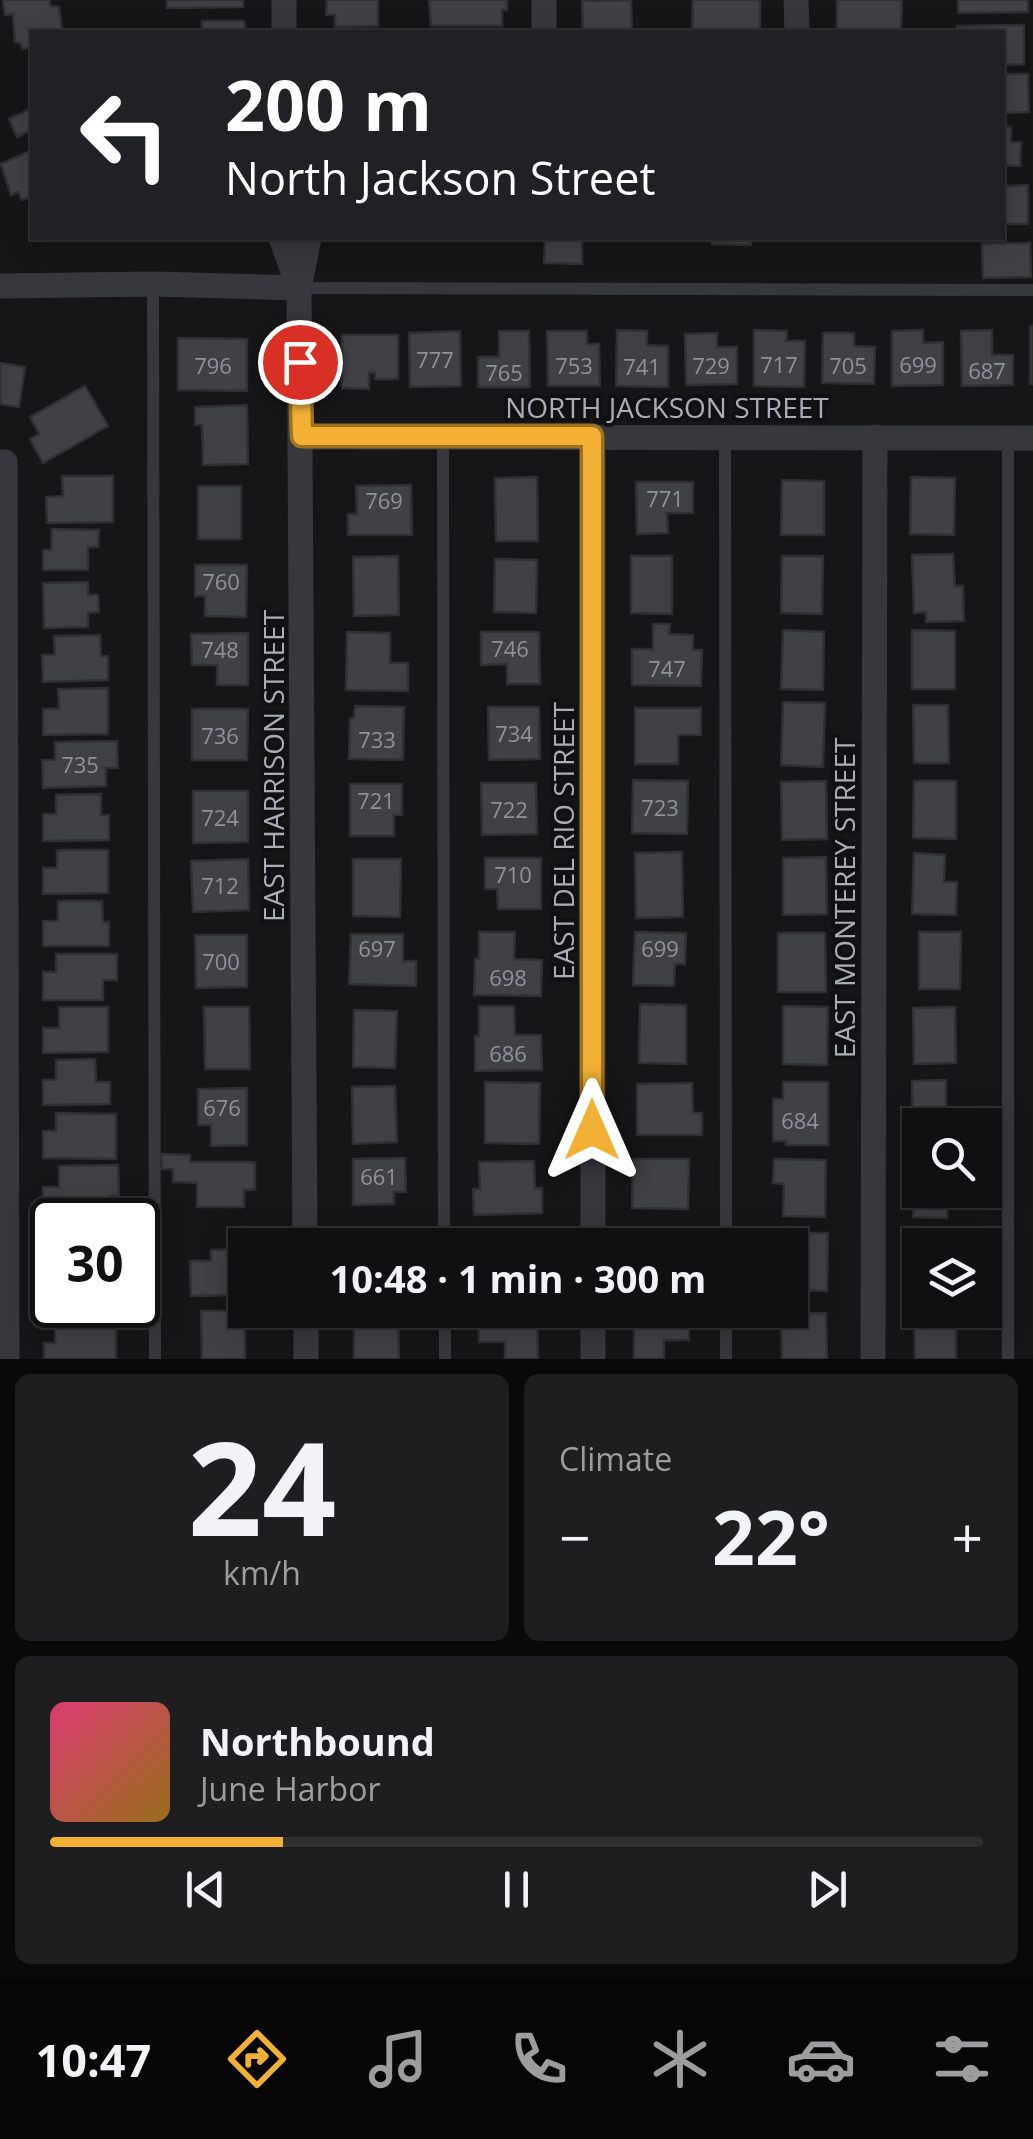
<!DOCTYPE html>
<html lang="en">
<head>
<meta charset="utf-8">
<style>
	:root { --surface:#101012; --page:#1e1e20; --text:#f1f3f6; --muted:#9c9d9f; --line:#303032; --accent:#f2b134 }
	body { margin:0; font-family:"Open Sans",sans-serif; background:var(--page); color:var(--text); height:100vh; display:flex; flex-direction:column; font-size:38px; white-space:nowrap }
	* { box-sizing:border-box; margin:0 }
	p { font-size:32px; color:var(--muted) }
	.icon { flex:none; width:55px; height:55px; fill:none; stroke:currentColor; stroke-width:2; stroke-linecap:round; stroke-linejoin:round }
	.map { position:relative; height:1359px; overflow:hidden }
	.details { display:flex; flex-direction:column; gap:15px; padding:15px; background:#09090a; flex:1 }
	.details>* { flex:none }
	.hud { position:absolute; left:30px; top:30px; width:975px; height:210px; border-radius:0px; box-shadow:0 5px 25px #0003,0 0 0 2px var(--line); background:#202124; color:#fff; overflow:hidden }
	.controls { position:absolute; left:902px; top:1108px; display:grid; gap:20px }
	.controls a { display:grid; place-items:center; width:100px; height:100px; border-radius:0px; background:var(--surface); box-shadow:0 5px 25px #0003,0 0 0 2px var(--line); font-size:50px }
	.speed { position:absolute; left:30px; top:1198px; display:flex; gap:20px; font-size:50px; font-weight:700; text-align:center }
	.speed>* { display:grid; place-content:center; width:130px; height:130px; border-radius:50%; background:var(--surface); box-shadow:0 5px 25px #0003,0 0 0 2px var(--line); line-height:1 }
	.speed .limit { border:5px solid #111; border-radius:15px; background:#fff; color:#111 }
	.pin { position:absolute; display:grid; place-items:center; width:85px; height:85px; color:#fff; margin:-42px; border:5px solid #fff; border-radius:50%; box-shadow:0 2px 10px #0007 }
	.me { position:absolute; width:110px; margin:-55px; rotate:0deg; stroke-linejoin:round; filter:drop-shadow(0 0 8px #0008) }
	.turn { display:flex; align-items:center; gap:35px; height:210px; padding:0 30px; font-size:45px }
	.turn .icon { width:130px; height:130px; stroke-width:2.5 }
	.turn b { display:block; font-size:70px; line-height:85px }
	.big { font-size:75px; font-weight:700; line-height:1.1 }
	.details .tile { flex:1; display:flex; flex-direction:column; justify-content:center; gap:15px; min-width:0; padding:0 35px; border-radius:15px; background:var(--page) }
	.details .dial { align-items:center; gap:0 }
	.dial b { font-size:130px; line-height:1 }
	.song { display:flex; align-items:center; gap:30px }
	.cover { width:120px; height:120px; border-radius:15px; background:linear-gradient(135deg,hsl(340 70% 55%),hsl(40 70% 35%)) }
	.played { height:10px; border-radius:5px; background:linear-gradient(90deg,var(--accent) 25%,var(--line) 25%) }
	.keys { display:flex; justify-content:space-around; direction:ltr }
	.heat { display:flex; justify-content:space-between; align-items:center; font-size:55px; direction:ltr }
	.details .tiles { flex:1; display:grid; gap:15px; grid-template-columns:1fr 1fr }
	.tile:last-child { grid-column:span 2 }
	.trip { position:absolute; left:228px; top:1228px; width:580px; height:100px; border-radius:0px; background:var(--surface); box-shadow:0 5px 25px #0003,0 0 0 2px var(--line); font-weight:700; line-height:100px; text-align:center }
	.menu { display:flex; height:160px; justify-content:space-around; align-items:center; background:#060607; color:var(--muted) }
	.menu .icon { width:70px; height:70px }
	.menu .on { color:var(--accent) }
	.menu b { font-size:45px; color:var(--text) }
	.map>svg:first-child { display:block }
</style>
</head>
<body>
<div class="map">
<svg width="1033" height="1359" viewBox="0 0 1033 1359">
	<rect width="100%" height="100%" fill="#161618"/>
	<g fill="#404145" stroke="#303034" stroke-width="2.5">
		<polygon points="3,0 50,0 50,6 59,7 62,32 32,32 32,53 29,48 22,49 21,43 15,42 13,14 5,15"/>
		<polygon points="167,0 243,0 243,7 167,8"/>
		<polygon points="378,0 378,26 335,27 335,15 326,15 327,0"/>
		<polygon points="429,0 507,0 507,10 502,10 502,26 431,26"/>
		<polygon points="631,0 632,32 583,32 582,1"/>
		<polygon points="693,0 760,0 760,32 692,32"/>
		<polygon points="837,0 902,0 901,32 837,32"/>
		<polygon points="958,0 1028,0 1028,12 958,13"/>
		<polygon points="202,21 244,21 246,32 202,32"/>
		<polygon points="1024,25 1024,64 1002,65 1002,32 957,32 957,26"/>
		<polygon points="1002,74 1028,74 1029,112 1002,113"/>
		<polygon points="32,108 32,130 17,137 9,119"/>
		<polygon points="1002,127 1011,127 1011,142 1021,142 1020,166 1002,165"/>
		<polygon points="32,150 32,202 31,202 28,198 21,200 19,192 11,195 1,164"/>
		<polygon points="1028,185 1028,224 1002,224 1002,186"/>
		<polygon points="545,238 582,238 582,264 544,263"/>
		<polygon points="712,238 751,238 751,245 712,244"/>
		<rect x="762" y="238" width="38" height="2"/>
		<polygon points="1030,243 1031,277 983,278 982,244"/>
		<rect x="1030" y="326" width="3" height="58"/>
		<polygon points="617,330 647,331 647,345 668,346 668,387 616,386"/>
		<polygon points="754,330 787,331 786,341 805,341 804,387 754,386"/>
		<polygon points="923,330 923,343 943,342 943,385 892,386 892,331"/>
		<polygon points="992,330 992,355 1013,355 1013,385 962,386 961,331"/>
		<polygon points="460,331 461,386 410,387 409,333"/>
		<polygon points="499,331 529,331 530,387 478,387 478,357 499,357"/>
		<polygon points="547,331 587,331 587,344 599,344 600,386 548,386"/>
		<polygon points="717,333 717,347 737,347 737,384 686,385 685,334"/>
		<polygon points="823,333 854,333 854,346 875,347 874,384 822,383"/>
		<polygon points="342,335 398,335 398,379 375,379 375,373 369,373 369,389 342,388"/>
		<polygon points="178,338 247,339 247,391 178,390"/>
		<polygon points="0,363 25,367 19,407 0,404"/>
		<polygon points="85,386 108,426 43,463 30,439 39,434 30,417"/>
		<polygon points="247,405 248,464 203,465 202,425 195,425 195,407"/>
		<polygon points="62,476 113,476 113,522 47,523 46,497 63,496"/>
		<polygon points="537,477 538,541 496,541 495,478"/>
		<polygon points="911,477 955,478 954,535 910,534"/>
		<polygon points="782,480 824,481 824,535 781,535"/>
		<polygon points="636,482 693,482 693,513 667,513 668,533 637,534"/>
		<polygon points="411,485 412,535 348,535 348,514 357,514 356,486"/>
		<rect x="198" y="486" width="43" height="53"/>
		<polygon points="52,529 99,530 98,547 88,547 88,570 43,570 43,550 51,550"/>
		<polygon points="953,554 955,586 963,586 964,621 926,622 926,612 914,613 912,555"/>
		<polygon points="398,556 399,615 354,616 353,557"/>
		<polygon points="631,556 672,556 672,614 631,613"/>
		<polygon points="782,556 823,556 822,614 781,613"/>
		<polygon points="495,559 537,560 536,613 494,612"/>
		<polygon points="195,565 247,565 246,617 205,616 205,596 195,596"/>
		<polygon points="88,582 88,595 98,595 99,612 88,613 88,627 44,628 43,583"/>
		<polygon points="653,624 670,624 669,634 693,635 693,650 702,650 701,686 632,685 632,649 653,649"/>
		<polygon points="783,630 824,632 823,690 781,689"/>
		<polygon points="912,630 955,631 955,689 912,689"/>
		<polygon points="347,632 390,633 390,663 408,663 408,691 346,690"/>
		<polygon points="481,632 539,632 540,684 507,684 507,664 481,665"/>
		<polygon points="248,633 248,685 217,685 217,665 192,665 191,634"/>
		<polygon points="100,635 101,656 108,656 108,680 43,682 42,655 55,655 54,636"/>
		<polygon points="108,688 108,734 43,735 43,709 59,709 58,689"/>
		<polygon points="783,702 825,703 823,767 781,765"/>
		<polygon points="913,705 948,705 949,763 914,763"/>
		<polygon points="355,706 404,707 403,760 349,759 350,718 354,718"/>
		<polygon points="488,707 539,707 540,759 489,760"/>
		<polygon points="635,708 701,708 701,735 678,735 678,764 635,764"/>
		<polygon points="192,709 248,709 247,760 192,760"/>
		<polygon points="117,741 118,768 106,768 106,786 43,788 42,760 55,760 55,742"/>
		<polygon points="633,780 688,781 687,834 632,833"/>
		<polygon points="826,781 827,839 782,840 781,782"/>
		<polygon points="914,781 956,781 956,839 913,838"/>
		<polygon points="481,783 536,783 537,834 482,835"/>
		<polygon points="350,784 402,784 402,815 394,815 394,836 350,836"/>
		<polygon points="193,791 248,791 248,842 193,843"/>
		<polygon points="101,794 101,815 109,815 109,840 43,841 43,814 56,814 56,795"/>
		<polygon points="57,850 108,850 108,893 43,894 43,868 57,868"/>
		<polygon points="682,852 683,917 636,918 635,853"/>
		<polygon points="914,853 945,855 944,882 957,882 956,915 912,914"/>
		<polygon points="826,857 827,914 783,915 783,858"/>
		<polygon points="485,858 541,858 541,909 498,909 497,889 485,889"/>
		<polygon points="248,859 249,910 193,912 191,861"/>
		<polygon points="353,859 401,859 400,917 353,916"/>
		<polygon points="58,901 102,901 103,922 109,922 109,946 43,946 43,921 58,921"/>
		<polygon points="479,932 515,932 514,959 542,960 541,996 474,995 475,959 479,959"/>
		<polygon points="635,932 686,933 685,964 675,964 674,986 633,985"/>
		<polygon points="919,932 961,932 960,989 919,989"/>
		<polygon points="778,933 825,933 826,992 778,992"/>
		<polygon points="351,934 403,934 403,961 416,961 416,986 349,984"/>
		<polygon points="195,935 247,935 247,987 196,988"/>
		<polygon points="56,954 117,954 117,980 103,980 103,1000 43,1000 43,972 56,972"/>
		<polygon points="640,1004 686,1005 686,1064 639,1063"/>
		<polygon points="479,1006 514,1006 515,1035 541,1035 542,1070 475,1071 475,1036 479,1036"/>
		<polygon points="783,1006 828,1007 827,1065 783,1064"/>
		<polygon points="59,1007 108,1007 108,1052 43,1053 43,1028 59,1028"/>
		<polygon points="204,1007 249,1007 250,1069 205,1069"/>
		<polygon points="955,1007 956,1063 914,1064 913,1008"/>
		<polygon points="354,1010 397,1011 395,1068 353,1067"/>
		<polygon points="95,1059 96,1082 110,1082 110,1104 43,1105 43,1080 56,1080 56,1060"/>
		<polygon points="946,1080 946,1108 956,1108 956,1125 920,1125 920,1143 913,1143 912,1081"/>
		<polygon points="485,1082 540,1083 539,1144 485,1143"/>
		<polygon points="783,1082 828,1082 828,1145 786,1145 786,1141 773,1141 773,1099 783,1099"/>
		<polygon points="692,1083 693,1113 702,1113 702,1135 637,1135 637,1084"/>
		<polygon points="395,1086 397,1142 353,1144 352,1087"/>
		<polygon points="247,1088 247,1145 211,1146 211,1125 198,1125 198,1089"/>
		<polygon points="56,1113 116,1114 116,1159 43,1158 43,1131 56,1131"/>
		<polygon points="162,1154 190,1155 190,1162 255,1162 255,1190 244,1190 244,1207 197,1207 197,1183 173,1182 173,1169 162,1169"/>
		<polygon points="914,1156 920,1156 920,1190 967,1190 967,1208 947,1208 947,1218 913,1217"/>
		<polygon points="405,1158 406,1192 394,1192 394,1204 353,1205 353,1159"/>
		<polygon points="633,1159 689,1159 688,1209 632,1208"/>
		<polygon points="774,1159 826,1160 825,1217 783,1216 784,1184 773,1183"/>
		<polygon points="534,1161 535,1188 542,1188 542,1213 474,1215 473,1189 480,1189 479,1162"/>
		<polygon points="118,1165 119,1196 109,1196 109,1212 43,1213 43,1187 59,1187 59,1166"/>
		<polygon points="785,1233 828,1233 827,1291 790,1290 790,1245 784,1245"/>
		<polygon points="969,1234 970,1245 920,1245 920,1293 917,1293 915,1235"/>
		<rect x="637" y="1235" width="42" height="10"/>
		<rect x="43" y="1237" width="9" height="27"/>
		<polygon points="383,1237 407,1237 407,1245 384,1245"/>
		<polygon points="540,1241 540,1245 508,1245 508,1242"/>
		<polygon points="244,1249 244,1295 191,1296 190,1261 211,1261 211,1250"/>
		<polygon points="43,1292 52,1292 52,1305 109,1305 109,1317 44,1319"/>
		<polygon points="914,1308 920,1308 920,1310 956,1310 956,1359 915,1359"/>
		<polygon points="398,1310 399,1359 354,1359 354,1311"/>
		<polygon points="537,1310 538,1359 505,1359 505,1342 479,1342 478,1312"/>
		<polygon points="634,1310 689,1310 689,1340 664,1340 664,1359 634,1359"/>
		<polygon points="201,1311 245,1311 245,1359 202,1359"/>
		<polygon points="826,1313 827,1359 782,1359 781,1314"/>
		<polygon points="55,1325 116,1325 116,1359 44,1359 44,1343 55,1343"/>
	</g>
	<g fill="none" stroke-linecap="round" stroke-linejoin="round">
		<g stroke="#37383d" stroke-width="12">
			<polyline points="153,284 155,1359"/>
			<polyline points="299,288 1033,290"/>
			<polyline points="443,437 444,1245"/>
			<polyline points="725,438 726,1245"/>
			<polyline points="1008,438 1008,1359"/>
			<polyline points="445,1310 445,1359"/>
			<polyline points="726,1310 726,1359"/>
		</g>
		<g stroke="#37383d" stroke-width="25">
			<polyline points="284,0 284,32"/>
			<polyline points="796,0 797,32"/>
			<polyline points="544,32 544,0"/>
			<polyline points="281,238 299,288"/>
			<polyline points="0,286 153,284 299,288"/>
			<polyline points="302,437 1033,438"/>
			<polyline points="593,437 593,1245"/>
			<polyline points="0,462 5,462 7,1359"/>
			<polyline points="305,1245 299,288 309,238"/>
			<polyline points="306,1310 306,1359"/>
			<polyline points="593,1310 593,1359"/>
			<polyline points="873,1359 875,437"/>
		</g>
	</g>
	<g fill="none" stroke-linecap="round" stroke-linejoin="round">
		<defs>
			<polyline id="route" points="300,362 302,436 592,436 592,1130"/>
		</defs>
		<use href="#route" stroke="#9d7322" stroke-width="25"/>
		<use href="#route" stroke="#f2b134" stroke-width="18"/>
	</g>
	<g text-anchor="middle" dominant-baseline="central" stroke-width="8" stroke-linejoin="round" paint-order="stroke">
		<g font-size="22" fill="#8e929b">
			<text x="435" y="359">777</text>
			<text x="779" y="364">717</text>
			<text x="918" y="364">699</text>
			<text x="213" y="365">796</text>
			<text x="574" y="365">753</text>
			<text x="711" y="365">729</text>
			<text x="848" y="365">705</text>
			<text x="642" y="366">741</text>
			<text x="987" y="370">687</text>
			<text x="504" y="372">765</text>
			<text x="665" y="498">771</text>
			<text x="384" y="500">769</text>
			<text x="221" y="581">760</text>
			<text x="510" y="648">746</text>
			<text x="220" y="649">748</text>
			<text x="667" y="668">747</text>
			<text x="514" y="733">734</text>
			<text x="220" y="735">736</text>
			<text x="377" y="739">733</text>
			<text x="80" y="764">735</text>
			<text x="376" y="800">721</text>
			<text x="660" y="807">723</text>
			<text x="509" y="809">722</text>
			<text x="220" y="817">724</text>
			<text x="513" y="874">710</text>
			<text x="220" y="885">712</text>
			<text x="377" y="948">697</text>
			<text x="660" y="948">699</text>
			<text x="221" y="961">700</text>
			<text x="508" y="977">698</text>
			<text x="508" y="1053">686</text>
			<text x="222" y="1107">676</text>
			<text x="800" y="1120">684</text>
			<text x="379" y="1176">661</text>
		</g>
		<g font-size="28" fill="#a8adb8" stroke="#111113">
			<text x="667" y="407">NORTH JACKSON STREET</text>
			<text transform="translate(273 766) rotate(-90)">EAST HARRISON STREET</text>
			<text transform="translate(563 841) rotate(-90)">EAST DEL RIO STREET</text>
			<text transform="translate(844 898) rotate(-90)">EAST MONTEREY STREET</text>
		</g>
	</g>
</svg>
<div class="controls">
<a><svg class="icon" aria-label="search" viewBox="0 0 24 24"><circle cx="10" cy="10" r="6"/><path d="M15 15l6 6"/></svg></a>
<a><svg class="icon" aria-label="layers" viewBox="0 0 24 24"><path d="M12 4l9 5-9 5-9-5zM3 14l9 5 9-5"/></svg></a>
</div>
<div class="speed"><div class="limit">30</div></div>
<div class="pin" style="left:300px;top:362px;background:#d93025"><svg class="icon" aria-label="arrive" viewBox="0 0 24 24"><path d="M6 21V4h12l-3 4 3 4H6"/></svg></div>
<svg class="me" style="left:592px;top:1130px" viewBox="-20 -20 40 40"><path d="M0-17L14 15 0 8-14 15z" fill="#f2b134" stroke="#fff" stroke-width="4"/></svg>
<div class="trip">10:48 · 1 min · 300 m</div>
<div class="hud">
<div class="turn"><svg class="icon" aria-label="left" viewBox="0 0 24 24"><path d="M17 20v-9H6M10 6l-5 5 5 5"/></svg><div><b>200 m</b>North Jackson Street</div></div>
</div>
</div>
<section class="details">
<div class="tiles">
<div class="tile dial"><b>24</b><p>km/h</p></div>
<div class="tile"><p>Climate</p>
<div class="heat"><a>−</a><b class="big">22°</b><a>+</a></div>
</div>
<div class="tile">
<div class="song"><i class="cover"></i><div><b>Northbound</b><p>June Harbor</p></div></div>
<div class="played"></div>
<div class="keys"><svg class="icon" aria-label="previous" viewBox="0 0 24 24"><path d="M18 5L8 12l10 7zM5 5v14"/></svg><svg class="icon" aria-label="pause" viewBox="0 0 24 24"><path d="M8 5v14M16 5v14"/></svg><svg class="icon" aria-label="next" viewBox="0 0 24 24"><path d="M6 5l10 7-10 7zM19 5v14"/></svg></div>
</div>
</div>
</section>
<nav class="menu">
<b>10:47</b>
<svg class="icon on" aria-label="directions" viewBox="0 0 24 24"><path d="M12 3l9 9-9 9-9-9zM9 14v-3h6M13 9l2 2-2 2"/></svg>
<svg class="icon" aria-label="music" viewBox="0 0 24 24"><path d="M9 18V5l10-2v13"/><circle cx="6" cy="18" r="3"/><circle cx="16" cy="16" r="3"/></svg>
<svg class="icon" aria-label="phone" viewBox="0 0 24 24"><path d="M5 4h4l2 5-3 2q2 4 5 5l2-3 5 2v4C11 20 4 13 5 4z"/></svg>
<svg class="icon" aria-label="climate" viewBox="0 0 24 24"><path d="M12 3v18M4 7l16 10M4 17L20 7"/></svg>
<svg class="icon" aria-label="car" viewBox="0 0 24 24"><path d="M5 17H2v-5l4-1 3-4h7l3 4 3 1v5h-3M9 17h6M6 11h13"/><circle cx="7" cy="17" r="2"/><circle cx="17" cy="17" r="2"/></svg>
<svg class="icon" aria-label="filters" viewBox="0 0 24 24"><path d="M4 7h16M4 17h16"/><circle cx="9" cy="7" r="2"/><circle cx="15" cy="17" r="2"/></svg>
</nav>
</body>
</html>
